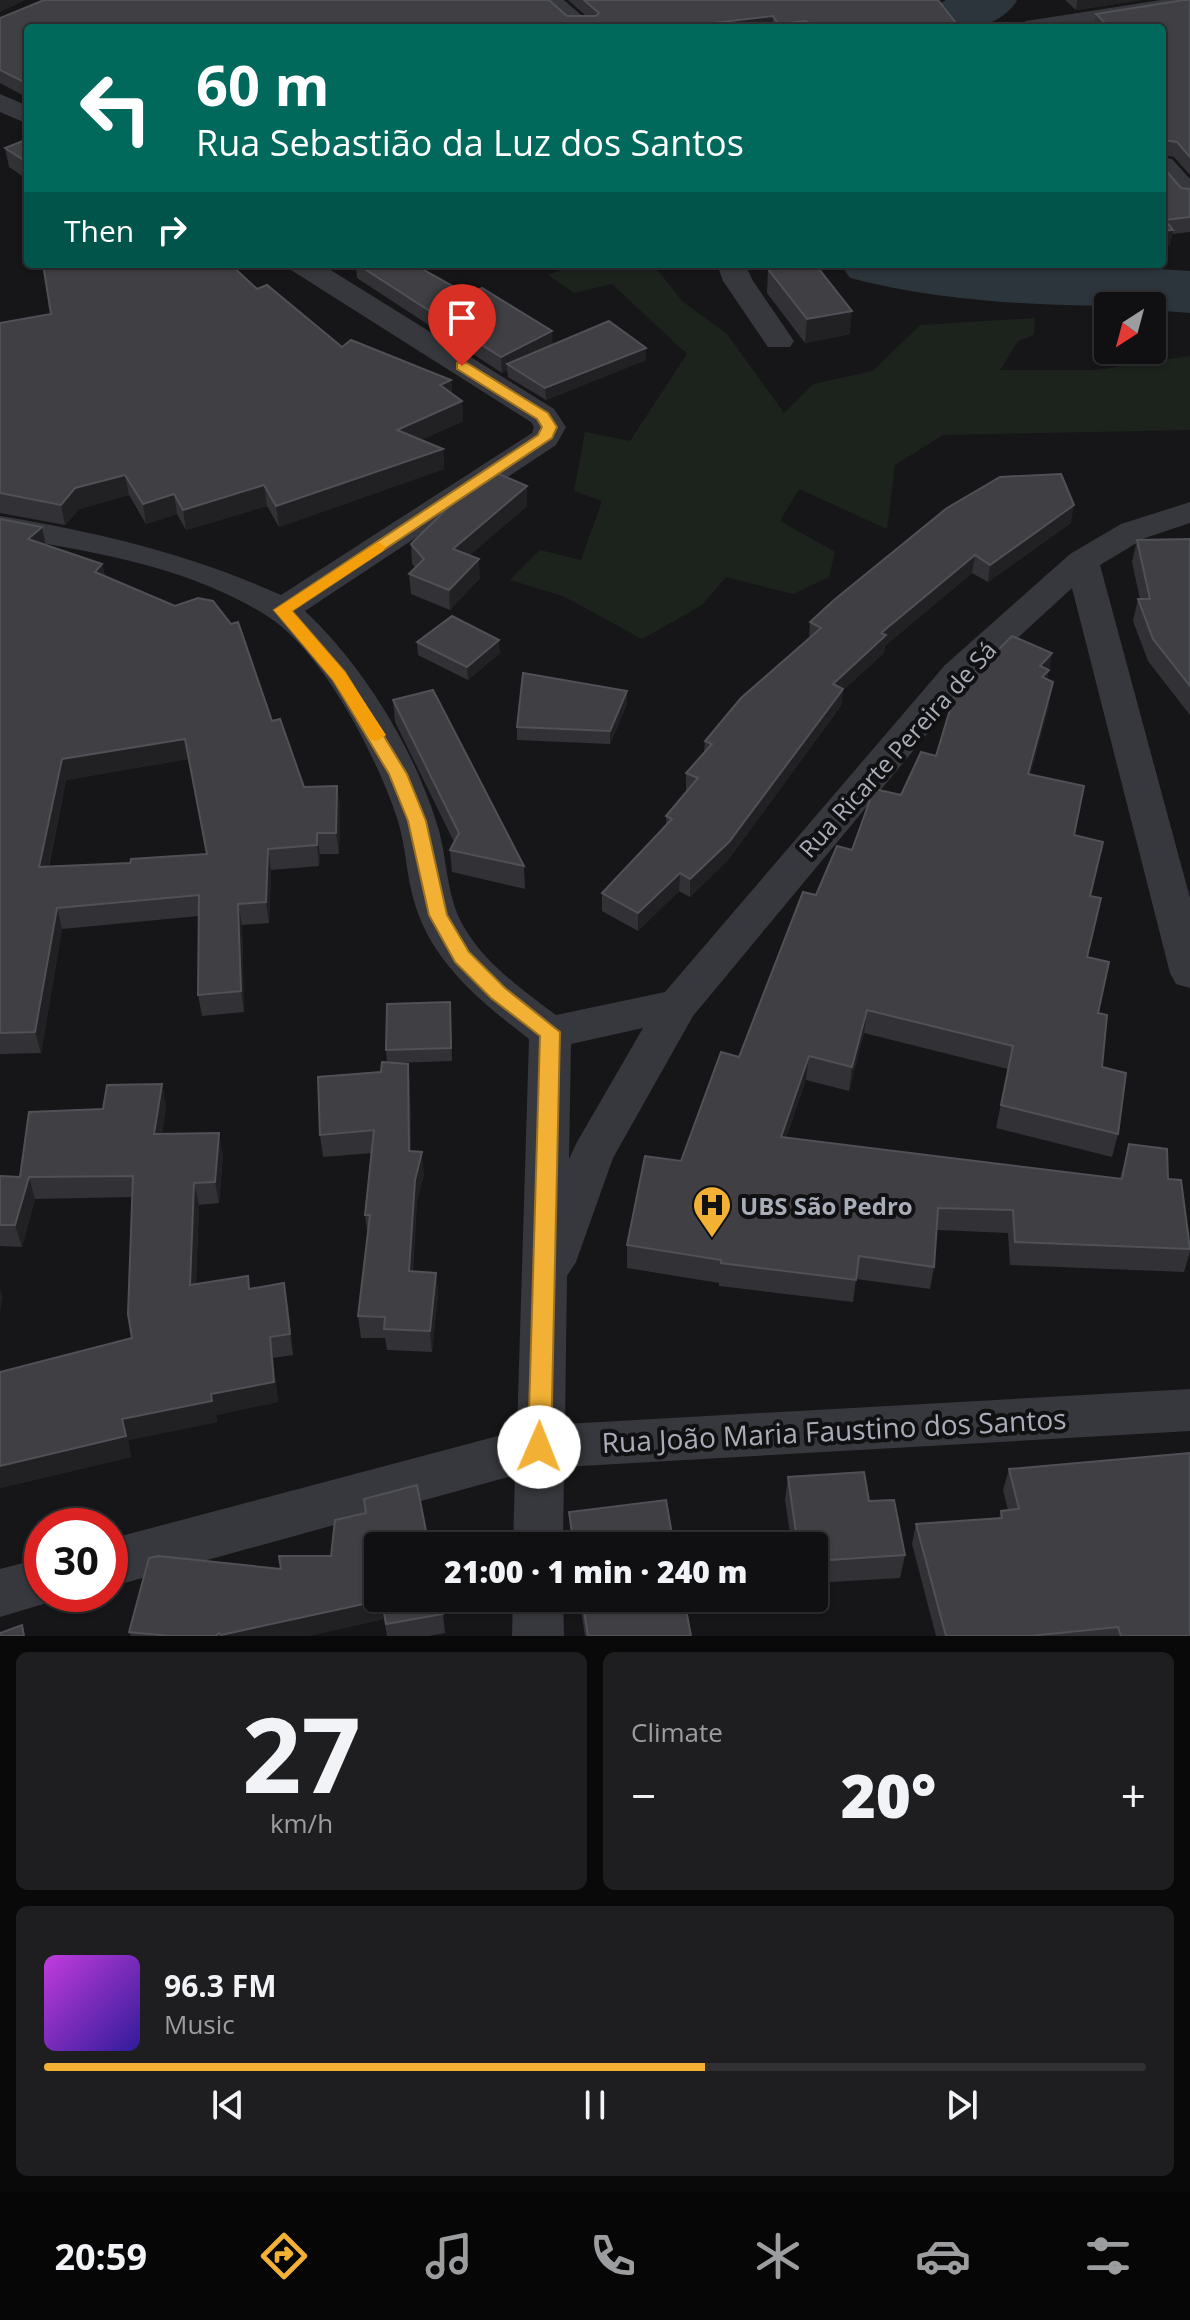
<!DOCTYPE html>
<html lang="en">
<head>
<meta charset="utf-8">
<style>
	:root { --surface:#101012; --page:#1e1e20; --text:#f1f3f6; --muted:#9c9d9f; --line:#303032; --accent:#f2b134 }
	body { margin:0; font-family:"Open Sans",sans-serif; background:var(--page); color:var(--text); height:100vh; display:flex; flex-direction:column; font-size:30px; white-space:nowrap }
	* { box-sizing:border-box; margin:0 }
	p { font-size:26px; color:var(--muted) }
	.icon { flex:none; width:44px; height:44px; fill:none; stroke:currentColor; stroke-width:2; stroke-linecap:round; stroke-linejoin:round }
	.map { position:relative; height:1636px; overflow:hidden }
	.drawer { display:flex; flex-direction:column; gap:16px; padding:16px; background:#09090a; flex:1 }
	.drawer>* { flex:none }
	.hud { position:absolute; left:24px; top:24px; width:1142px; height:244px; border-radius:8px; box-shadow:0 2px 6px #0004,0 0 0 2px var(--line); background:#00695c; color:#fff; overflow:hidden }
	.needle { width:52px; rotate:216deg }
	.controls { position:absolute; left:1094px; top:292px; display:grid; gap:16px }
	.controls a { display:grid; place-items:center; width:72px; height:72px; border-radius:8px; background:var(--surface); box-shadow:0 2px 6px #0004,0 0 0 2px var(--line); font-size:40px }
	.speed { position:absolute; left:24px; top:1508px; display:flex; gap:16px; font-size:40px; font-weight:700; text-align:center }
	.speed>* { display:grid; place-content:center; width:104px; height:104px; border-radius:50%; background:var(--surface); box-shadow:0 2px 6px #0004,0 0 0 2px var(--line); line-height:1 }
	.speed .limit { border:12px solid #d22; background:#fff; color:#111 }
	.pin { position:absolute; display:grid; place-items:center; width:68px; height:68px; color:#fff; margin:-82px -34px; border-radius:50% 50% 50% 0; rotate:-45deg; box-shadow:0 0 8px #0007 }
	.pin .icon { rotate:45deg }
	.me { position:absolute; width:88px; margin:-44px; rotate:1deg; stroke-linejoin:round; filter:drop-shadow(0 0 6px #0008) }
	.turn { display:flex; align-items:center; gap:28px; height:168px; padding:0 40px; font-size:36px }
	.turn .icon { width:104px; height:104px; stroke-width:2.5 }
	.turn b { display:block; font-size:56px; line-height:68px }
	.then { display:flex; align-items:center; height:76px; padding:0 40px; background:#0003; gap:16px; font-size:30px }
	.big { font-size:60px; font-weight:800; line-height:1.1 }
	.drawer .card { flex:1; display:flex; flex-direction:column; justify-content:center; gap:12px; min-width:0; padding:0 28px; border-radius:12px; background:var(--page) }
	.drawer .dial { align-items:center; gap:0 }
	.dial b { font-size:104px; line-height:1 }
	.song { display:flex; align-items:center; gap:24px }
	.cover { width:96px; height:96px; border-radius:12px; background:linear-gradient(135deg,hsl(290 70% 55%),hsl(250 70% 35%)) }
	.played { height:8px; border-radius:4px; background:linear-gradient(90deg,var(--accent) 60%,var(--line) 60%) }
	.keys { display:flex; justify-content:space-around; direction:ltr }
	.heat { display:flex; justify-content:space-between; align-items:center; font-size:44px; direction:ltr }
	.drawer .tiles { flex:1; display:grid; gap:16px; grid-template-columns:1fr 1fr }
	.card:last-child { grid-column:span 2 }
	.trip { position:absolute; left:364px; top:1532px; width:464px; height:80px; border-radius:8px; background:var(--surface); box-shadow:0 2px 6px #0004,0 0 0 2px var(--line); font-weight:800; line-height:80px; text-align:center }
	.tabs { display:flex; height:128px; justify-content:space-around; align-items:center; background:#060607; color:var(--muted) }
	.tabs .icon { width:56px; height:56px }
	.tabs .selected { color:var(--accent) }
	.tabs b { font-size:36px; color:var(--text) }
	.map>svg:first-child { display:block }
</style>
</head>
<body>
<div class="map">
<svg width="1190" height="1636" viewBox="0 0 1190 1636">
	<rect width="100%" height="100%" fill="#161618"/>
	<polygon fill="#1c231d" points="576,264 653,264 682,301 727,334 784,413 813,384 873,371 920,325 1035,318 1034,335 1018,341 1000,370 1096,370 1190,356 1190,430 943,435 895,465 887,529 799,489 780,521 835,552 829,577 793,594 726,577 702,605 642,639 563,596 510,580 540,550 581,560 602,501 574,491 585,432 630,441 687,354 612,284 574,293 548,275"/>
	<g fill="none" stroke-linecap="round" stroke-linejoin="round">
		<g fill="#2c353c" fill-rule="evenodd">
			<path d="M946,0H1016L1017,1C992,37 946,28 908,28L916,16Z"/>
			<path d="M840,264H1077L1190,271V313L1152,310V306C1053,306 948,304 850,278Z"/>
		</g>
		<g fill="#37383d" fill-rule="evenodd">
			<polygon points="537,0 564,0 596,28 569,28"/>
			<polygon points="1161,0 1190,0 1190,10 1075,28 1014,28 1026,21"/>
			<polygon points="0,94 28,106 28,124 0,112"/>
			<polygon points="1162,157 1172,159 1190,179 1190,203 1180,201 1162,181"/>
			<path d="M287,264H321L554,409L566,427L556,445L305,611C363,666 412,745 436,821C448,856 445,895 464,927C485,964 523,990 556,1015L665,992L945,665L1070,554L1121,524L1190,502V523L1145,538L1100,565L1190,898V988L1176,984L1170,973L1072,588L971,681L693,1016L613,1158L576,1262L567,1276L565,1424L1190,1389V1431L564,1467L563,1546H513L515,1475L110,1587V1539L517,1431L529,1039C481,1002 431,962 414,901C406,874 406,845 397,818C377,757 322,650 267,616C189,566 89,551 0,536V516C98,532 190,554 281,595L532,433L534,427L531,422L291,270ZM643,1028L577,1142L569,1159L571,1044Z"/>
			<polygon points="717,264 745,264 753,281 794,341 790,347 768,347 723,281"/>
			<polygon points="42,1558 42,1594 62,1594 60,1599 0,1617 0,1569"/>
			<polygon points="513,1598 563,1598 564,1636 512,1636"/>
		</g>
	</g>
	<g fill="#323236" fill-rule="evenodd">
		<polygon points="568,0 938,0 960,28 28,28 28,98 0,83 0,18 586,16"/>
		<polygon points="1065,0 1142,0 1076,10"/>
		<polygon points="1190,0 1190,175 1174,157 1162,155 1162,28 1093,28 1096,14"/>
		<polygon points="28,139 28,180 9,167 5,148"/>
		<polygon points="1162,166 1181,188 1190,189 1190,232 1172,234 1170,245 1162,246"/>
		<polygon points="346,264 413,264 469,295 552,331 552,345 646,348 646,360 546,400 508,377 507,370 502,373 357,278 356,267 353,268"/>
		<polygon points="768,269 850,334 805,343 767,293"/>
		<polygon points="257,289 342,347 451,380 452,393 462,401 463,421 421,440 443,449 444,469 279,527 267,506 186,530 177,514 146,524 129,495 79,509 65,525 0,513 0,323"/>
		<polygon points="527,486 527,506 470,555 480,578 450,610 411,594 409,574 416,568 412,564 411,544"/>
		<path d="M0,519L46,545L102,564L105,576L272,721L304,787L337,786L340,807L339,854H320L319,866L271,870L269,923L242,925L244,1012L202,1016L198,995L199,916L62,929L41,1053L0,1054ZM188,759L207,854L130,863L49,866L66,780Z"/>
		<polygon points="1071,523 988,582 972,573 885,646 884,653 843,690 841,706 728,860 690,897 679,891 638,931 602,911 602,893 666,825 666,816 687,792 686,791 686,773 704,753 705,741 809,639 810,622 834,600"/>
		<polygon points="1190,539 1190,715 1148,661 1133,621 1138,599 1140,599 1132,562 1137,540"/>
		<polygon points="417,642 500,653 468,680 418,655"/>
		<polygon points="1052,653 1047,679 1049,706 1030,775 1074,835 1090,896 1088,957 1098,1013 1102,1067 1118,1134 1112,1157 996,1128 1008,1069 864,1033 849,1091 806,1080 786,1138 1120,1179 1129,1144 1168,1179 1190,1243 1190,1252 1184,1272 1010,1265 1008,1233 937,1230 934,1267 930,1289 856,1279 853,1302 719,1286 719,1283 627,1268 627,1245 681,1161 739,1057 816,895 852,850 936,756"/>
		<polygon points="627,691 627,704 610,744 517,740 517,727"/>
		<polygon points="393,700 524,866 525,889 452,872 450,850 454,842 395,722"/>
		<polygon points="451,1015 452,1061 395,1063 408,1064 410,1086 411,1151 424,1174 417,1201 413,1271 436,1273 438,1294 432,1352 387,1350 385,1338 361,1338 358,1316 368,1237 365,1215 372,1153 323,1157 320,1135 381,1072 387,1063 386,1050"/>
		<polygon points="162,1084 166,1106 162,1134 223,1155 219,1203 199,1205 196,1284 250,1289 288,1305 293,1355 273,1358 278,1402 216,1415 217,1422 128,1440 131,1457 0,1488 0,1372 132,1338 132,1197 35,1199 22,1247 0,1246 0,1176 20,1177 103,1109"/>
		<polygon points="1009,1469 1190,1636 936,1636 912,1544 916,1524 999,1518 1001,1511 1008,1510 1003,1490"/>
		<polygon points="788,1477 869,1501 905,1555 900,1578 814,1583 814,1546 792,1546 785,1500"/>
		<polygon points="569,1512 674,1546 571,1546"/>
		<polygon points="149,1558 443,1614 445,1633 429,1636 387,1636 384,1619 308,1636 131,1636 129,1632"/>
		<polygon points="579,1598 684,1598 691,1636 585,1636"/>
	</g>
	<g fill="#212124">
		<polygon points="0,0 26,0 0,12"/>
		<polygon points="1077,0 1142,0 1076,10"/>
		<polygon points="773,16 772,28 703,28 714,23"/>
		<polygon points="806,21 805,28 778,28 778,24"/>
		<polygon points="1173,230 1170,245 1162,246 1162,231"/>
		<polygon points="852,311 850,334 805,343 807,319"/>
		<polygon points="552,331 553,346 507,364 507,370 502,373 501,357"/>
		<polygon points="646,348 646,360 546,400 545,388"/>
		<polygon points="451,380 452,399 440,385"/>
		<polygon points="462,401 463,421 399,450 397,430"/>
		<polygon points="443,449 444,469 279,527 276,506"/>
		<polygon points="125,475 129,495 79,509 65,525 61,505 75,488"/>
		<polygon points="264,485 267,506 186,530 183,510"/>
		<polygon points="527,486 527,506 454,569 453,549"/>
		<polygon points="174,494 177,514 146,524 143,504"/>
		<polygon points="1074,505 1071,523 988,582 990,565"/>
		<polygon points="42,527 46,547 28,539"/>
		<polygon points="975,555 972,573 885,646 884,653 843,690 841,706 728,860 690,897 690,879 833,684 881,633"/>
		<polygon points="479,559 480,578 450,610 449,590"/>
		<polygon points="102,564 106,584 95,572"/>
		<polygon points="499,640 500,653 468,680 467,667"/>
		<polygon points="1052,653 1044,694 1040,666"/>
		<polygon points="1053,682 1049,706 1024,798 1028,774"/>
		<polygon points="627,691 627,704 610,744 610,731"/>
		<polygon points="185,739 188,759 66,780 44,887 39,867 62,759"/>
		<polygon points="337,786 340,807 339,854 336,833"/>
		<polygon points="317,833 320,854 319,866 317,845"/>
		<polygon points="268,849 271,870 269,923 266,902"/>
		<polygon points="680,873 679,891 638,931 638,913"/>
		<polygon points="238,904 242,925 244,1012 241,991"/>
		<polygon points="57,908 62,929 41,1053 35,1032"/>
		<polygon points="867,1010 864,1033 849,1091 852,1067"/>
		<polygon points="809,1056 806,1080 779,1160 781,1137"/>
		<polygon points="408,1064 410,1086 411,1173 409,1151"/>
		<polygon points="162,1084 166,1106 159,1156 154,1134"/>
		<polygon points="219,1133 223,1155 219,1203 215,1182"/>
		<polygon points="422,1152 424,1174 417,1201 411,1293 409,1271 415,1180"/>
		<polygon points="29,1177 35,1199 22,1247 15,1225"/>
		<polygon points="194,1183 199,1205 195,1306 190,1285"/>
		<polygon points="436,1273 438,1294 432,1352 430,1331"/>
		<polygon points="284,1283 288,1305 293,1355 290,1334"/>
		<polygon points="0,1289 3,1298 0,1312"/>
		<polygon points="270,1337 273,1358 278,1402 216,1415 217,1422 128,1440 131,1457 0,1488 0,1466 122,1419 211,1394"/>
		<polygon points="382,1600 384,1619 308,1636 216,1636"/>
	</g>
	<g fill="#3f3f44" stroke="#4f5156" stroke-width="2" fill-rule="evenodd">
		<polygon points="44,0 549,0 567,16 596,16 599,13 584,0 938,0 960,28 816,28 806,21 778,24 773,16 714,23 703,28 28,28 28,84 0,70 0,18"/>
		<polygon points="1184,0 1190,0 1190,157 1177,142 1163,140 1162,164 1162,28 1110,28 1096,14"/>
		<polygon points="28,139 28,163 5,148"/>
		<polygon points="1162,166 1181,188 1190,189 1190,217 1165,220 1173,230 1162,231"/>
		<polygon points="43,264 230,264 257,289 267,285 342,347 351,340 451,380 440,385 462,401 397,430 443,449 276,506 264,485 183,510 174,494 143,504 125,475 75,488 61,505 0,493 0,323 51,314"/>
		<polygon points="357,264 413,264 469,295 482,288 552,331 501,357"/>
		<polygon points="795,264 815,264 852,311 807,319 768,269"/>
		<polygon points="609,321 646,348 545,388 507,364"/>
		<polygon points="492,471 527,486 453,549 479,559 449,590 409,574 424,559 411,544 473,483"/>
		<polygon points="1061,474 1074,505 990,565 975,555 881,633 886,635 833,684 843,689 729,842 690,879 680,873 638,913 602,893 672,819 666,816 698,778 686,773 712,744 705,741 741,698 821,628 810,622 834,600 947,508 1000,477"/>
		<path d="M0,519L42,527L28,539L102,564L95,572L175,606L198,598L213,601L231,624L238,622L272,721L280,719L304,787L337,786L336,833H317V845L268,849L266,902L238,904L241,991L198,995L199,895L57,908L35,1032L0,1033ZM185,739L207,854L131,859L130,863L39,867L62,759Z"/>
		<polygon points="1190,539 1190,686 1153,639 1138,599 1150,599 1137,540"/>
		<polygon points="452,616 499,640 467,667 417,642"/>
		<polygon points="1012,636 1052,653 1040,666 1049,670 1042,677 1053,682 1028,774 1084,786 1074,835 1103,842 1090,896 1101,898 1087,957 1109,962 1098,1013 1107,1015 1102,1067 1126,1073 1118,1134 1001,1105 1013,1046 867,1010 852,1067 809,1056 781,1137 1122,1179 1129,1144 1167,1149 1168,1179 1181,1180 1190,1249 1015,1242 1013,1210 938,1208 934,1267 859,1256 856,1280 721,1263 721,1260 627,1245 645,1156 681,1161 721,1052 739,1057 803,892 816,895 837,846 852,850 874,789 901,795 921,752 936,756 955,693"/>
		<polygon points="523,673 627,691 610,731 517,727"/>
		<polygon points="433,690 524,866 450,850 459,833 393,700"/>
		<polygon points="450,1002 451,1048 386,1050 387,1004"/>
		<polygon points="382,1062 408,1064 409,1151 422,1152 415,1180 409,1271 436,1273 430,1331 384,1329 385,1317 358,1316 370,1215 365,1215 374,1130 320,1135 318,1077 381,1072"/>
		<polygon points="162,1084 154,1134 219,1133 215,1182 194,1183 190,1285 248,1276 249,1289 284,1283 290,1334 270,1337 274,1382 211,1394 212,1401 122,1419 126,1436 0,1466 0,1372 132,1338 128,1314 133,1176 29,1177 15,1225 0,1225 0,1176 20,1177 29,1112 103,1109 107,1085"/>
		<polygon points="1190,1453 1190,1636 1121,1636 1118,1627 1029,1636 946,1636 916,1524 1002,1518 1001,1511 1019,1509 1009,1469"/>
		<polygon points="864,1472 869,1501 894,1500 905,1555 814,1561 814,1546 798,1546 788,1477"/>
		<polygon points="417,1485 429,1546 378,1546 378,1598 440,1598 443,1614 386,1624 382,1600 221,1635 219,1633 216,1636 170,1636 129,1632 149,1558 158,1556 281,1569 279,1556 331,1556 335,1520 366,1513 364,1499"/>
		<polygon points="666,1500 674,1546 574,1546 569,1512"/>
		<polygon points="582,1598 684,1598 691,1636 588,1636"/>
		<polygon points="22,1625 24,1636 0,1636 0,1633"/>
	</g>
	<polygon fill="#f2b134" stroke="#9d7322" stroke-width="2" points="457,363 467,363 548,413 557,427 552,438 292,611 345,672 407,774 426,821 447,915 469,952 505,988 560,1032 551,1447 547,1454 539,1457 531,1454 528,1447 540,1036 491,998 455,962 429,915 408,821 389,774 333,680 274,610 538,435 542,427 537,419 457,369"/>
	<polygon fill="#f59e0b" points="378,542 386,547 383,551 292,611 345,672 386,735 377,741 371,740 333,680 274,610"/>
	<defs>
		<symbol id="hospital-pin" viewBox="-11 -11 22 30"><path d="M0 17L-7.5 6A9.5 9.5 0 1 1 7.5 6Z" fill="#f2b134" stroke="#111113"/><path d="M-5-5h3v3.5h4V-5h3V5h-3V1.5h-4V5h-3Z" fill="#111"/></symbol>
	</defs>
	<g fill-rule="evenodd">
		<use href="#hospital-pin" x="690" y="1183" width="44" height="60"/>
	</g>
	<g text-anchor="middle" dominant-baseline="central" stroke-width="8" stroke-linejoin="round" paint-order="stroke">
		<g font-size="24" fill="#a8adb8" stroke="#111113">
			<text transform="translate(897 749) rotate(-48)">Rua Ricarte Pereira de Sá</text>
		</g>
		<g font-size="24" font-weight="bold" fill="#a8adb8" stroke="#111113" text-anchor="start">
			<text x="740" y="1205">UBS São Pedro</text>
		</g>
		<g font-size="28" fill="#a8adb8" stroke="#111113">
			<text transform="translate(834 1430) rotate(-3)">Rua João Maria Faustino dos Santos</text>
		</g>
	</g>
</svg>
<div class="controls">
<a><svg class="needle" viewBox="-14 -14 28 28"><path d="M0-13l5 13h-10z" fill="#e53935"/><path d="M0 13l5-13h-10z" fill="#9c9d9f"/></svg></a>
</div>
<div class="speed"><div class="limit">30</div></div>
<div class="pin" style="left:462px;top:366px;background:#d93025"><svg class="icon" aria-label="arrive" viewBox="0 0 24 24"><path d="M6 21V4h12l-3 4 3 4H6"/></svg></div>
<svg class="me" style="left:539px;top:1447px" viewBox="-20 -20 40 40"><circle r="19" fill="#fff"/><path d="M0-13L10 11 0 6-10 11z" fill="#f2b134"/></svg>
<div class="trip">21:00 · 1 min · 240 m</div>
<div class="hud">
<div class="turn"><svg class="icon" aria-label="left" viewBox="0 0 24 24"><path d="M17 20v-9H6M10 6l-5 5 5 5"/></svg><div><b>60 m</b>Rua Sebastião da Luz dos Santos</div></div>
<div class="then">Then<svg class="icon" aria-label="right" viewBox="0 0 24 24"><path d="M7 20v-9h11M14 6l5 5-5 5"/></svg></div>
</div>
</div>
<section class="drawer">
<div class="tiles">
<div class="card dial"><b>27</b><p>km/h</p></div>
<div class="card"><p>Climate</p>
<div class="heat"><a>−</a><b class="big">20°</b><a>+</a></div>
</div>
<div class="card">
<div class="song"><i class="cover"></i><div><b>96.3 FM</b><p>Music</p></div></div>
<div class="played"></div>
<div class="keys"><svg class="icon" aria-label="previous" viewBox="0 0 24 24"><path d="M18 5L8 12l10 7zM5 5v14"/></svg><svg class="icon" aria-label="pause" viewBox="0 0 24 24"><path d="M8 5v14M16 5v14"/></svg><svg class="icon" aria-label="next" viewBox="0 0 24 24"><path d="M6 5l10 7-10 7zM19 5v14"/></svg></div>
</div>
</div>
</section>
<nav class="tabs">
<b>20:59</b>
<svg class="icon selected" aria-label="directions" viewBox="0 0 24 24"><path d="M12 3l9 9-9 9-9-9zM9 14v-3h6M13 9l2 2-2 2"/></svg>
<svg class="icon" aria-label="music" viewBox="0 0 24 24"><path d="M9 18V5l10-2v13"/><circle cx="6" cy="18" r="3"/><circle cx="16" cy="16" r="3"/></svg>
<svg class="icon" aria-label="phone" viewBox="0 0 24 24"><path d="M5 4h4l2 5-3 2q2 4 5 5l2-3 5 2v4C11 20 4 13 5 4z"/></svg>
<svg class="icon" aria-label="climate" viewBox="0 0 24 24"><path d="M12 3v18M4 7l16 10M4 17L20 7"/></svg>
<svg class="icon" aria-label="car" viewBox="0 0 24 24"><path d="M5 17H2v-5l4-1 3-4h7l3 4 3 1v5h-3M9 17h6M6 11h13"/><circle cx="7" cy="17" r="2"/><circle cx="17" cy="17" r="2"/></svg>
<svg class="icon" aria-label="filters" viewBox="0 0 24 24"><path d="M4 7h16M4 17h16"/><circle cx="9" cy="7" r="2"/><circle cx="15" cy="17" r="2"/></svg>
</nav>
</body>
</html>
